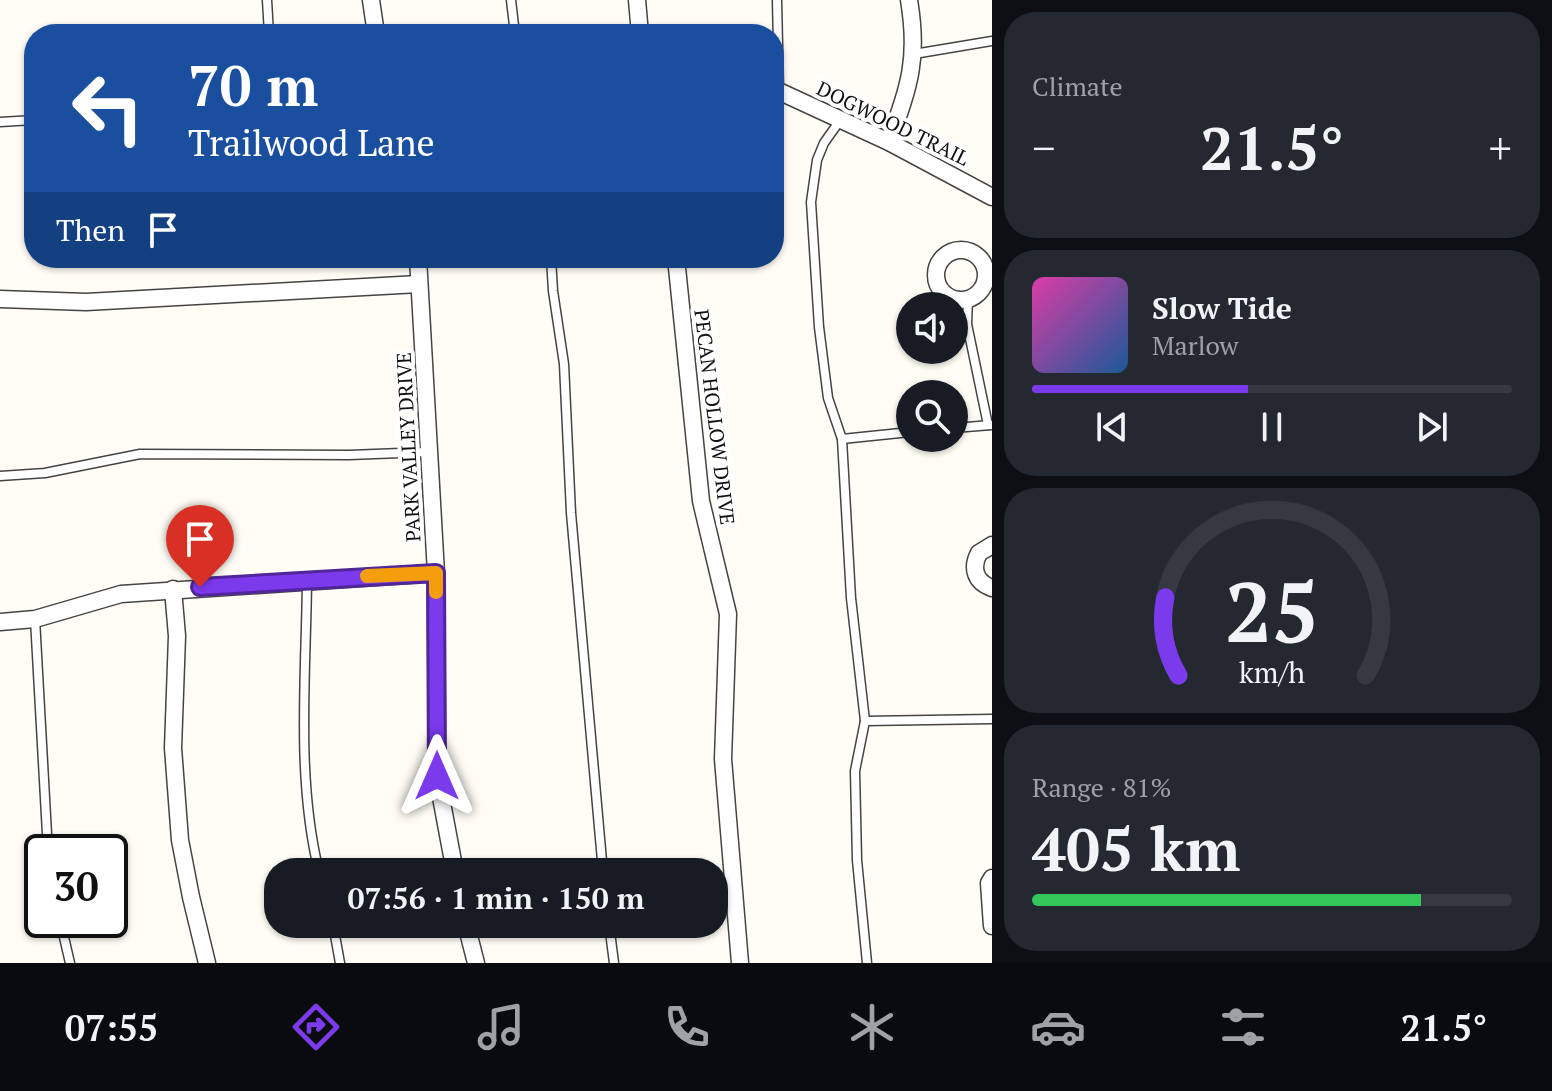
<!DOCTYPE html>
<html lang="en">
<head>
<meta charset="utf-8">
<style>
	:root { --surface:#171b24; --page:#242831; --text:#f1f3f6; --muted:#9ea1a6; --line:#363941; --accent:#7c3aed }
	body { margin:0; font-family:"PT Serif",serif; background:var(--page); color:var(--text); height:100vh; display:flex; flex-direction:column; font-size:30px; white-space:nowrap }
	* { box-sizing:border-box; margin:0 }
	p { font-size:26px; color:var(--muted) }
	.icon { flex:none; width:44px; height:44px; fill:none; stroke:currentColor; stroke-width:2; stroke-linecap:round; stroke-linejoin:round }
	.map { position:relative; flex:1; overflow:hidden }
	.panel { display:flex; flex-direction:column; gap:12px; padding:12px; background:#0d0f14; width:560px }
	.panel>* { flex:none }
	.guide { position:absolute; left:24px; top:24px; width:760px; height:244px; border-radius:32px; box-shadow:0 2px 6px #0004; background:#1a4fa0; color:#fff; overflow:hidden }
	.controls { position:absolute; left:896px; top:292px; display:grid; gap:16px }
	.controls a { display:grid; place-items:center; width:72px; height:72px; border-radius:50%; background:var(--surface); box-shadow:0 2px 6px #0004; font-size:40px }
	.speed { position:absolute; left:24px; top:834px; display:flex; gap:16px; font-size:40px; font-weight:700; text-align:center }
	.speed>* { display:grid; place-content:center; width:104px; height:104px; border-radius:50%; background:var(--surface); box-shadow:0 2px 6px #0004; line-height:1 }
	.speed .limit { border:4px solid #111; border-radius:12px; background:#fff; color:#111 }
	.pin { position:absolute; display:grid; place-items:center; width:68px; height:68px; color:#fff; margin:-82px -34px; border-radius:50% 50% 50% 0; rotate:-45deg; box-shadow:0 0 8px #0007 }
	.pin .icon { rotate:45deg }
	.me { position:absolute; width:88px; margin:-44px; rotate:0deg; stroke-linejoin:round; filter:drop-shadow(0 0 6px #0008) }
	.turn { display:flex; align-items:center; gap:28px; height:168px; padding:0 32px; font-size:36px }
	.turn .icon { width:104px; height:104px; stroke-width:2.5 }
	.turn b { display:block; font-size:56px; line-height:68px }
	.then { display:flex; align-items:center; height:76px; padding:0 32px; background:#0003; gap:16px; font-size:30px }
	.big { font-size:60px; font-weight:800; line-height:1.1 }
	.panel .tile { flex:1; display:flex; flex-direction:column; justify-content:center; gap:12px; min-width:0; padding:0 28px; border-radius:32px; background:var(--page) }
	.panel .dial { align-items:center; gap:0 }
	.dial svg { height:208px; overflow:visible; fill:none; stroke:var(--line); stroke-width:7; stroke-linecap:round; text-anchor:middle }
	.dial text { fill:var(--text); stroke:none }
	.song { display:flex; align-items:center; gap:24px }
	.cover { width:96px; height:96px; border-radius:12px; background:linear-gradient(135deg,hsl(320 70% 55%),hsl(210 70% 35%)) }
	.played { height:8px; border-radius:4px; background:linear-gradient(90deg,var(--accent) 45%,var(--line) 45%) }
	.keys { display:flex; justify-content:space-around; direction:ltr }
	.heat { display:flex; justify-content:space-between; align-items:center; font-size:44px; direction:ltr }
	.charge { height:12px; border-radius:6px; background:linear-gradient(90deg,#34c759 81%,var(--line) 0) }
	.trip { position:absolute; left:264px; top:858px; width:464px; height:80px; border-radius:32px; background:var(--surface); box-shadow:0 2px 6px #0004; font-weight:800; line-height:80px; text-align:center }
	.menu { display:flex; height:128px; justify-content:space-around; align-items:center; background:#090b0e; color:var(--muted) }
	.menu .icon { width:56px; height:56px }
	.menu .current { color:var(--accent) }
	.menu b { font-size:36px; color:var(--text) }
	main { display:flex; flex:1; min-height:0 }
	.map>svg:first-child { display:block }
</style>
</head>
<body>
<main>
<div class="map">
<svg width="992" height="963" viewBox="0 0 992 963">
	<rect width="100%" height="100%" fill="#fffdf5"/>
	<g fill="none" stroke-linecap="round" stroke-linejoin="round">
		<defs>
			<g id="lane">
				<polyline points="267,0 269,34"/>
				<polyline points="511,0 515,34"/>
				<polyline points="777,0 779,90"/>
				<polyline points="914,54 992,41"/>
				<polyline points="841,119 824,143 817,160 811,202 819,327 828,398 842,439 851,598 865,721 992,719"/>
				<polyline points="0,122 34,120"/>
				<polyline points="551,258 553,291 564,364 571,513 603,872"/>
				<polyline points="968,299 967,324 988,425"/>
				<polyline points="954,428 991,425"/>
				<polyline points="842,439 910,432"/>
				<polyline points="0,476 45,473 140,454 349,455 427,452"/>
				<path d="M307,581C306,677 296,778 319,872"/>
				<polyline points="35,619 48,852"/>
				<polyline points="865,721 855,771 857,860 867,963"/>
				<polyline points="60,920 70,963"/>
				<polyline points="333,924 340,963"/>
				<polyline points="609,924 614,963"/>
			</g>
			<g id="street">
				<polyline points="371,0 376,34"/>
				<polyline points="637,0 640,34"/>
				<polyline points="774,89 889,142 992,197"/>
				<path d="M889,142C909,86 919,60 909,0"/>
				<circle cx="961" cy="275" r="25"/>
				<polyline points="418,258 436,573 437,776 455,872"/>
				<polyline points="676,258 701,501 728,614 723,759 740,963"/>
				<polyline points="0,299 86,302 419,284"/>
				<path d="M992,545L979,553C971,568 975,582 992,588"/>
				<polyline points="173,589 177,636 173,748 180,840 191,897 207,963"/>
				<polyline points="0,622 35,619 121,594 436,573"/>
				<polyline points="992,878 989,883 992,926"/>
				<polyline points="466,924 476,963"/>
			</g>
		</defs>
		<use href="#lane" stroke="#444" stroke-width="11"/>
		<use href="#street" stroke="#444" stroke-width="19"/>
		<use href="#lane" stroke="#fff" stroke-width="8"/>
		<use href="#street" stroke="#fff" stroke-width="16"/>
	</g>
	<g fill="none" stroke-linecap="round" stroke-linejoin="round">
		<defs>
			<polyline id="route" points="200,587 436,573 437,776"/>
		</defs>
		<use href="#route" stroke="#51269a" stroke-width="20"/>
		<use href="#route" stroke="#7c3aed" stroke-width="14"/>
		<polyline stroke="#f59e0b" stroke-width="14" points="367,576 436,573 436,592"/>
	</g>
	<g text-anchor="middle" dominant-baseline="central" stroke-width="8" stroke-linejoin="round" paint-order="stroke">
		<g font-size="20" fill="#111" stroke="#fff">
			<text transform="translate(893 123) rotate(26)">DOGWOOD TRAIL</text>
			<text transform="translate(715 417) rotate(83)">PECAN HOLLOW DRIVE</text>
			<text transform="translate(408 447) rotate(-93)">PARK VALLEY DRIVE</text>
		</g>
	</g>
</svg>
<div class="controls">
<a><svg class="icon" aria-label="sound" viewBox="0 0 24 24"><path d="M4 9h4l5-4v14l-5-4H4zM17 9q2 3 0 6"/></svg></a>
<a><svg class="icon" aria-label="search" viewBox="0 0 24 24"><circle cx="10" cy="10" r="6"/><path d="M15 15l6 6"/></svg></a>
</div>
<div class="speed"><div class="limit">30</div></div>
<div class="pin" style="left:200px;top:587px;background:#d93025"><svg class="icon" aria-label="arrive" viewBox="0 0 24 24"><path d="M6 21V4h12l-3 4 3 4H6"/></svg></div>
<svg class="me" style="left:437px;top:776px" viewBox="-20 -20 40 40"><path d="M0-17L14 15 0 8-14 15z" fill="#7c3aed" stroke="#fff" stroke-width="4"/></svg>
<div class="trip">07:56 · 1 min · 150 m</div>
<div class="guide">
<div class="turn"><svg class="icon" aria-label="left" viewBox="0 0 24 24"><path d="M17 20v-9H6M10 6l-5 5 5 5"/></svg><div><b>70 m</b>Trailwood Lane</div></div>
<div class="then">Then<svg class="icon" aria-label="arrive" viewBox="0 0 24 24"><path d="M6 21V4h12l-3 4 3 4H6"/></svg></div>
</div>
</div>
<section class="panel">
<div class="tile"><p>Climate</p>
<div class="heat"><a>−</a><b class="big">21.5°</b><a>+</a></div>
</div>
<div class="tile">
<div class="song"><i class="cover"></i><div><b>Slow Tide</b><p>Marlow</p></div></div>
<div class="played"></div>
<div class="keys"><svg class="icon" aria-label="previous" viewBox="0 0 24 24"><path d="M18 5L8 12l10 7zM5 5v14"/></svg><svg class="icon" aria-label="pause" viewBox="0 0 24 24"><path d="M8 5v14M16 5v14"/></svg><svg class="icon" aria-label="next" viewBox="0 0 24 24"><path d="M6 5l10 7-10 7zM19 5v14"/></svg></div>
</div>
<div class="tile dial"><svg viewBox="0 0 100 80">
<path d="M14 69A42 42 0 1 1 86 69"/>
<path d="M14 69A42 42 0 0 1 9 39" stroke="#7c3aed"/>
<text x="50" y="56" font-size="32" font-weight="700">25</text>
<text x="50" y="72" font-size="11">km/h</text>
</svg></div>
<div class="tile"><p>Range · 81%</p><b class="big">405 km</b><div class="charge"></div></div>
</section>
</main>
<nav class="menu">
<b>07:55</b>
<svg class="icon current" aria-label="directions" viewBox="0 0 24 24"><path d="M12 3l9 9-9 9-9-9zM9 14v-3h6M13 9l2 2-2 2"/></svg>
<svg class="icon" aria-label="music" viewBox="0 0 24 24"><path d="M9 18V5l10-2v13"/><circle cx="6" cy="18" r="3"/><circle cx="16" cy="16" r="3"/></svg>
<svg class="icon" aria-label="phone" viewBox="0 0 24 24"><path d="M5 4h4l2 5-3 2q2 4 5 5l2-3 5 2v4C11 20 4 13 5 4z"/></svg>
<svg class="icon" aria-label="climate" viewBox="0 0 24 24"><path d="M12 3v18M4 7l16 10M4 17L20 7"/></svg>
<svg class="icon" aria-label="car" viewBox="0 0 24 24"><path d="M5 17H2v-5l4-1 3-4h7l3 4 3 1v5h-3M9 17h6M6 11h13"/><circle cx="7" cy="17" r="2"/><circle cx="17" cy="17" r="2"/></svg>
<svg class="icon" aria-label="filters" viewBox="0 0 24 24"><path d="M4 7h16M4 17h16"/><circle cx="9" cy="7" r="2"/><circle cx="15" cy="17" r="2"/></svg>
<b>21.5°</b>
</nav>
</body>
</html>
